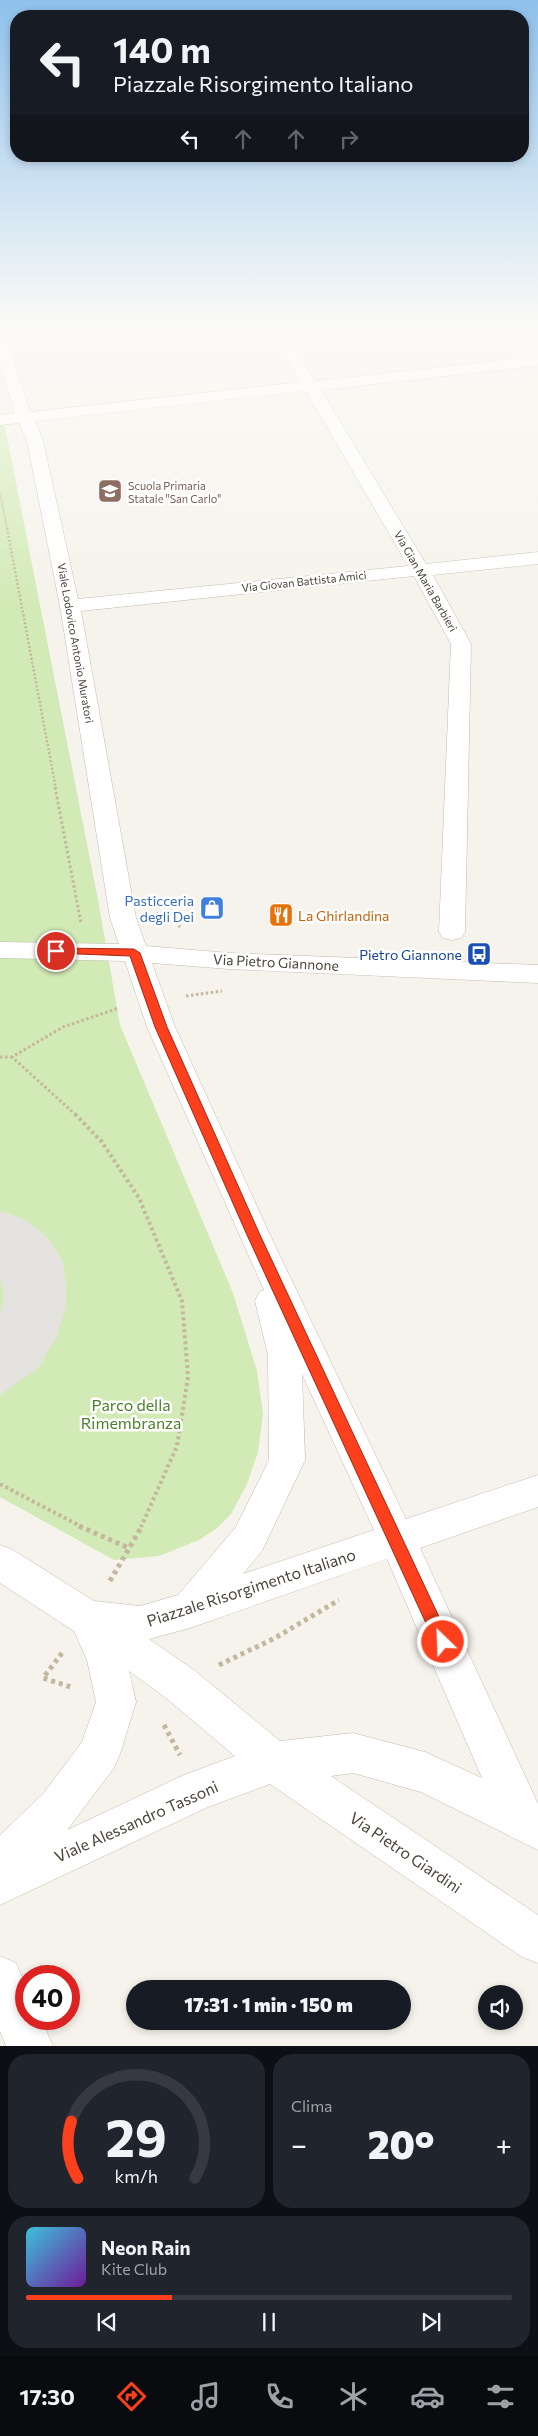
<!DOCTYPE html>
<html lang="it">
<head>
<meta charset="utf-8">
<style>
	:root { --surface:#171b24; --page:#20242c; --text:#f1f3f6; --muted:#9ea1a6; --line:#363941; --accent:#fc3f1d }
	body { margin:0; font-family:Commissioner,sans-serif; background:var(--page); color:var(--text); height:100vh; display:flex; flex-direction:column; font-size:19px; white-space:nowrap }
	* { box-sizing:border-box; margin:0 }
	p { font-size:16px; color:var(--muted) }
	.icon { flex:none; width:28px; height:28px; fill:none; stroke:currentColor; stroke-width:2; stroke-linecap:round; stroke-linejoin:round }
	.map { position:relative; height:2046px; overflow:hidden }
	.sheet { display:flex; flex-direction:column; gap:8px; padding:8px; background:#0d0f14; flex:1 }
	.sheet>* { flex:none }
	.top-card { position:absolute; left:10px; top:10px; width:519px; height:152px; border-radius:20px; box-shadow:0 2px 8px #0003; background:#171b24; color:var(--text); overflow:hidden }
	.tools { position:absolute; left:478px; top:1985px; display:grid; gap:10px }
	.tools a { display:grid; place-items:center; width:45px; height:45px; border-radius:50%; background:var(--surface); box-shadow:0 2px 8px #0003; font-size:25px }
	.speed { position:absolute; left:15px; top:1965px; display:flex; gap:10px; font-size:25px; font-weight:700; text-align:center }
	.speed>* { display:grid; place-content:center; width:65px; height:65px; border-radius:50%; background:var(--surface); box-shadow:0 2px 8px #0003; line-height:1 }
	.speed .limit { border:8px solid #d22; background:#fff; color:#111 }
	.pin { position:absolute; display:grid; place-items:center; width:42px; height:42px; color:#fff; margin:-21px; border:2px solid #fff; border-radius:50%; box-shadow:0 1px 5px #0007 }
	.me { position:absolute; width:55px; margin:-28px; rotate:336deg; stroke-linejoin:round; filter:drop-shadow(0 0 4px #0008) }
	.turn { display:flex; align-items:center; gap:18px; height:105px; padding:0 20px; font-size:22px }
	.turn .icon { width:65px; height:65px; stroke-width:2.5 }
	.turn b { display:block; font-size:35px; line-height:42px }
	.lanes { display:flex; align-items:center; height:48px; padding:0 20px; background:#0003; justify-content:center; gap:25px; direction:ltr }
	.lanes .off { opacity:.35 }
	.big { font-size:38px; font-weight:800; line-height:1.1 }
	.sheet .tile { flex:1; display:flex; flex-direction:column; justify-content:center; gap:8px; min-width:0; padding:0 18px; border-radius:20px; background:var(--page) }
	.sheet .dial { align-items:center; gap:0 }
	.dial svg { height:130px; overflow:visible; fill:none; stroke:var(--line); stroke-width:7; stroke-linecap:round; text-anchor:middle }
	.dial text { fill:var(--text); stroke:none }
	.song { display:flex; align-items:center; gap:15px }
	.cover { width:60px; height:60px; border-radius:8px; background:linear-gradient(135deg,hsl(190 70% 55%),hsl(280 70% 35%)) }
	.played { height:5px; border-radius:2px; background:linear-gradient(90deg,var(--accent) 30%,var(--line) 30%) }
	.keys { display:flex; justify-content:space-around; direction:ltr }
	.heat { display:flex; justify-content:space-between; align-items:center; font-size:28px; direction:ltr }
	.sheet .tiles { flex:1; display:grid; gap:8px; grid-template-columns:1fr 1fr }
	.tile:last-child { grid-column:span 2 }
	.trip { position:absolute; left:126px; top:1980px; width:285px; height:50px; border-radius:25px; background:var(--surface); box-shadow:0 2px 8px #0003; font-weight:800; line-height:50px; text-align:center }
	.tab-bar { display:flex; height:80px; justify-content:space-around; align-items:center; background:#090b0e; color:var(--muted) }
	.tab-bar .icon { width:35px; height:35px }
	.tab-bar .active { color:var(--accent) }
	.tab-bar b { font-size:22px; color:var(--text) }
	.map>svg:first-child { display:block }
</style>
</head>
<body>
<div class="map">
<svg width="538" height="2046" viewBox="0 0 538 2046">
	<rect width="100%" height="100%" fill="#f6f3ec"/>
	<polygon fill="#d2eab5" points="0,412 7,437 98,900 120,1025 233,1293 257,1371 263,1414 258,1452 247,1484 231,1514 216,1529 199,1540 159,1556 114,1560 0,1497"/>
	<polygon fill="#e5e3e0" points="0,1211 26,1220 49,1239 63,1262 66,1285 66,1307 56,1338 38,1368 0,1395 0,1315 4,1296 0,1278"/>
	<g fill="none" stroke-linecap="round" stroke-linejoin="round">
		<defs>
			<g id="minor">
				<path d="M266,323H280L315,381L538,356V366L321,390L426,564L538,552V564L433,575L471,644L465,932L461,938L452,940L443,938L439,932L451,644L414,576L81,611L136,918L146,946L229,953L538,965V983L229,969L152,963L175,1027L270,1235L406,1519L538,1475V1507L420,1548L538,1804V1850L421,1792L353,1773L331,1776L538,1915V1963L522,1957L270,1784L208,1807L0,1905V1835L44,1793L82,1742L96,1702L87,1660L74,1631L0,1583V1545L13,1550L94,1601L140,1606L178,1595L236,1527L269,1460L268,1355L255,1301L259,1292L264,1290L147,1027L125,961L0,958V942L119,944L110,918L60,606L27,441L19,423L0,425V415L15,413L0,365V334L7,338L30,412L301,382ZM306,391L408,566L78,599L43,441L35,421ZM302,1374L374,1530L243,1574L262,1551L305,1460ZM387,1559L482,1778L425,1752L353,1733L280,1741L194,1670L149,1639L190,1628ZM129,1671L166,1698L235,1756L184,1775L67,1830L114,1768L120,1754L136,1702Z"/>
				<polygon points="0,1956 16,1963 26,1986 26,2019 41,2019 53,2046 6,2046 0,2031"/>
			</g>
		</defs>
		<use href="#minor" stroke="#c2bbae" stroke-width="1"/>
		<polyline stroke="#c4b79f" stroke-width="2" stroke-dasharray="1 1" stroke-linecap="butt" points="0,492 7,529"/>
		<polyline stroke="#c4b79f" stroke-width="2.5" stroke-dasharray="2 2" stroke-linecap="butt" points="7,528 56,789"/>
		<g stroke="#c4b79f" stroke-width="3" stroke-dasharray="2.5 2.5" stroke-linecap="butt">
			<polyline points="55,787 81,923"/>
			<polyline points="156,914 169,912 180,927"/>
			<polyline points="186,996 222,991"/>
			<polyline points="0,1057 12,1057"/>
			<polyline points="76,1115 12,1057 63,1027 119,1008"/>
		</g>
		<g stroke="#c4b79f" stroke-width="4" stroke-dasharray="3 3" stroke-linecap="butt">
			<polyline points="75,1114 102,1142 139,1198 182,1301 188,1377 177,1446 141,1527"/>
			<polyline points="0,1484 82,1527"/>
		</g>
		<g stroke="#c4b79f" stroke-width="5" stroke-dasharray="4 4" stroke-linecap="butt">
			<polyline points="79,1526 129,1548"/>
			<polyline points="110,1581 142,1526"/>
			<polyline points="62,1653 43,1678 71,1687"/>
			<polyline points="219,1665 275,1638 339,1600"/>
			<polyline points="164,1725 180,1755"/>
		</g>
		<use href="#minor" fill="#fff" fill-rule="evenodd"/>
	</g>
	<linearGradient id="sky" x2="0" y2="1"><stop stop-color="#8fc1ec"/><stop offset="0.53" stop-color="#fbfaf6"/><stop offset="1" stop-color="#fbfaf6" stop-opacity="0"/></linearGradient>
	<rect width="538" height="610" fill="url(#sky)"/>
	<polygon fill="#fc3f1d" stroke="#a42913" points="56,948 134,949 140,953 167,1027 260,1235 448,1636 451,1642 448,1647 443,1649 437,1647 247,1235 155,1027 130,956 52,953 52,949"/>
	<defs>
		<symbol id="school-square" viewBox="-11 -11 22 22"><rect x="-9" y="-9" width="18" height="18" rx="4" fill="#8d6e63" stroke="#fff"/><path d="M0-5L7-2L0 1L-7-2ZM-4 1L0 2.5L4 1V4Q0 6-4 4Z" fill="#fff"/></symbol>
		<symbol id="shop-square" viewBox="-11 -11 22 22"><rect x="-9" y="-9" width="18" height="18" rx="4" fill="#3f7fe0" stroke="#fff"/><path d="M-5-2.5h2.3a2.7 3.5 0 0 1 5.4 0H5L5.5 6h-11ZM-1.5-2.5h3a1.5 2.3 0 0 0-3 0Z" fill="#fff"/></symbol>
		<symbol id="restaurant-square" viewBox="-11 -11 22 22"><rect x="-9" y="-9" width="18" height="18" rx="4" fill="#e8710a" stroke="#fff"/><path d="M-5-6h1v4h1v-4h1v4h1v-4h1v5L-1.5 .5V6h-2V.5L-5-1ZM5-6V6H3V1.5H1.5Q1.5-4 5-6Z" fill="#fff"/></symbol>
		<symbol id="bus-square" viewBox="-11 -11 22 22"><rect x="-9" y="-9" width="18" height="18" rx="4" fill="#1a4fb4" stroke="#fff"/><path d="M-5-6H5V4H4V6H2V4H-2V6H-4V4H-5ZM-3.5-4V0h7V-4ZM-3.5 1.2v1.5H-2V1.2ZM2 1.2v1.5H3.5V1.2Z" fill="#fff"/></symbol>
	</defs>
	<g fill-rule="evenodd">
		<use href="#school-square" x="96" y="477" width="28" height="28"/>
		<use href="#shop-square" x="198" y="894" width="28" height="28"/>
		<use href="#restaurant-square" x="267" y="901" width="28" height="28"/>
		<use href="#bus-square" x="465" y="940" width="28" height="28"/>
	</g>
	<g text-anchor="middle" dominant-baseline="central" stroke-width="5" stroke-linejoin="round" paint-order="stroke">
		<g font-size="11" fill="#785e54" stroke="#fff" text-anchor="start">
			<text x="128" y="485">Scuola Primaria<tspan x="128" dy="13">Statale "San Carlo"</tspan></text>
		</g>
		<g font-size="11" fill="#4b4439" stroke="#fff">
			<text transform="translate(304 581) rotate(-6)">Via Giovan Battista Amici</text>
			<text transform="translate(426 581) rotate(60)">Via Gian Maria Barbieri</text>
			<text transform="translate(76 643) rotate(80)">Viale Lodovico Antonio Muratori</text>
		</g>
		<g font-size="14" fill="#366cbe" stroke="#fff" text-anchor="end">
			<text x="194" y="900">Pasticceria<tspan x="194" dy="16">degli Dei</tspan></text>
		</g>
		<g font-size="14" fill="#c56008" stroke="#fff" text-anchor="start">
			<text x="298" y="915">La Ghirlandina</text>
		</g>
		<g font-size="14" fill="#164399" stroke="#fff" text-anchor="end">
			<text x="462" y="954">Pietro Giannone</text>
		</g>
		<g font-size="14" fill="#4b4439" stroke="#fff">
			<text transform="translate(276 962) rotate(3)">Via Pietro Giannone</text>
		</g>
		<g font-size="16" fill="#4a7f2a" stroke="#fff">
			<text x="131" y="1404">Parco della<tspan x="131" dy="18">Rimembranza</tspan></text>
		</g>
		<g font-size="16" fill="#4b4439" stroke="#fff">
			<text transform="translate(251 1587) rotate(-18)">Piazzale Risorgimento Italiano</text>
			<text transform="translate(136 1821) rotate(-24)">Viale Alessandro Tassoni</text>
			<text transform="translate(406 1852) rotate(34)">Via Pietro Giardini</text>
		</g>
	</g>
</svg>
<div class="tools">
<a><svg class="icon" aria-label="sound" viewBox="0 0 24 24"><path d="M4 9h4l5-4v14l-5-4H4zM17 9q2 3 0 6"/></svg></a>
</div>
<div class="speed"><div class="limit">40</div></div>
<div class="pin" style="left:56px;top:951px;background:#d93025"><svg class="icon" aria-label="arrive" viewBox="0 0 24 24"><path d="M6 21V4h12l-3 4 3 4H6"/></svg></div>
<svg class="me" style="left:443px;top:1642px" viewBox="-20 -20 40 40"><circle r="17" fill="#fc3f1d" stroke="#fff" stroke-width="3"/><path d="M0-11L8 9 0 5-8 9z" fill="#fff"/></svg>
<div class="trip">17:31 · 1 min · 150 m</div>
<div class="top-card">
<div class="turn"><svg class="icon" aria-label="left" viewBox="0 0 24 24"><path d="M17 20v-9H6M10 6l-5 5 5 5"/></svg><div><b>140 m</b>Piazzale Risorgimento Italiano</div></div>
<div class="lanes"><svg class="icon" aria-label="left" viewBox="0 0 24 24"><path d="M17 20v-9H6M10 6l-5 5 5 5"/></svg><svg class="icon off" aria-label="ahead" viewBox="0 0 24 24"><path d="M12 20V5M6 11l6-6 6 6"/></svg><svg class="icon off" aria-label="ahead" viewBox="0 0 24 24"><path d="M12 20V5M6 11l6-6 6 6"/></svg><svg class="icon off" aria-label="right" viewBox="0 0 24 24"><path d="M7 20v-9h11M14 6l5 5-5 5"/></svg></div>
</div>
</div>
<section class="sheet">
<div class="tiles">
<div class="tile dial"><svg viewBox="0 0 100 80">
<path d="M14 69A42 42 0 1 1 86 69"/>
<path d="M14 69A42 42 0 0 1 10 34" stroke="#fc3f1d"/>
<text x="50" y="56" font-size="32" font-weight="700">29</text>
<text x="50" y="72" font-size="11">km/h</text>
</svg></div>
<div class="tile"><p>Clima</p>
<div class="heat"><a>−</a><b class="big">20°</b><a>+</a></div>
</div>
<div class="tile">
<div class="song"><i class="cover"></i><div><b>Neon Rain</b><p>Kite Club</p></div></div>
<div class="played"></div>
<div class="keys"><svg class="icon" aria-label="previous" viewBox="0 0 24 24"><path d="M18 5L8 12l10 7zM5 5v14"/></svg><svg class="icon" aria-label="pause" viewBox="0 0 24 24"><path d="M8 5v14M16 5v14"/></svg><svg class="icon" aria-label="next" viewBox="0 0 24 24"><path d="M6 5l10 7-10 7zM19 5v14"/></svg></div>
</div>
</div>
</section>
<nav class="tab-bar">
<b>17:30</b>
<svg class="icon active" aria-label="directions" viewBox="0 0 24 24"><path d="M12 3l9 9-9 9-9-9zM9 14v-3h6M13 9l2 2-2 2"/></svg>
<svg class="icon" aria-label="music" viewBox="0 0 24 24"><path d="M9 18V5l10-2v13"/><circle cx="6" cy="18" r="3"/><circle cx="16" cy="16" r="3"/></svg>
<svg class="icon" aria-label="phone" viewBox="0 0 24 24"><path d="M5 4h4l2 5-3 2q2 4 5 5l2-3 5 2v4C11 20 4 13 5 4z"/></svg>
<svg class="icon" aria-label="climate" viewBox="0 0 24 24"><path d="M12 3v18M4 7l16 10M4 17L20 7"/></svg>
<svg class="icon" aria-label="car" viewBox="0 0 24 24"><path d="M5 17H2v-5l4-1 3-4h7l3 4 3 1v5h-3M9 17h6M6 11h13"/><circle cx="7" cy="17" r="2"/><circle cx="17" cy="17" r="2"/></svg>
<svg class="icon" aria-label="filters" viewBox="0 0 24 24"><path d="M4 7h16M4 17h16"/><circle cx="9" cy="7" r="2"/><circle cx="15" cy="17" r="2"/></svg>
</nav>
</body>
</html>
